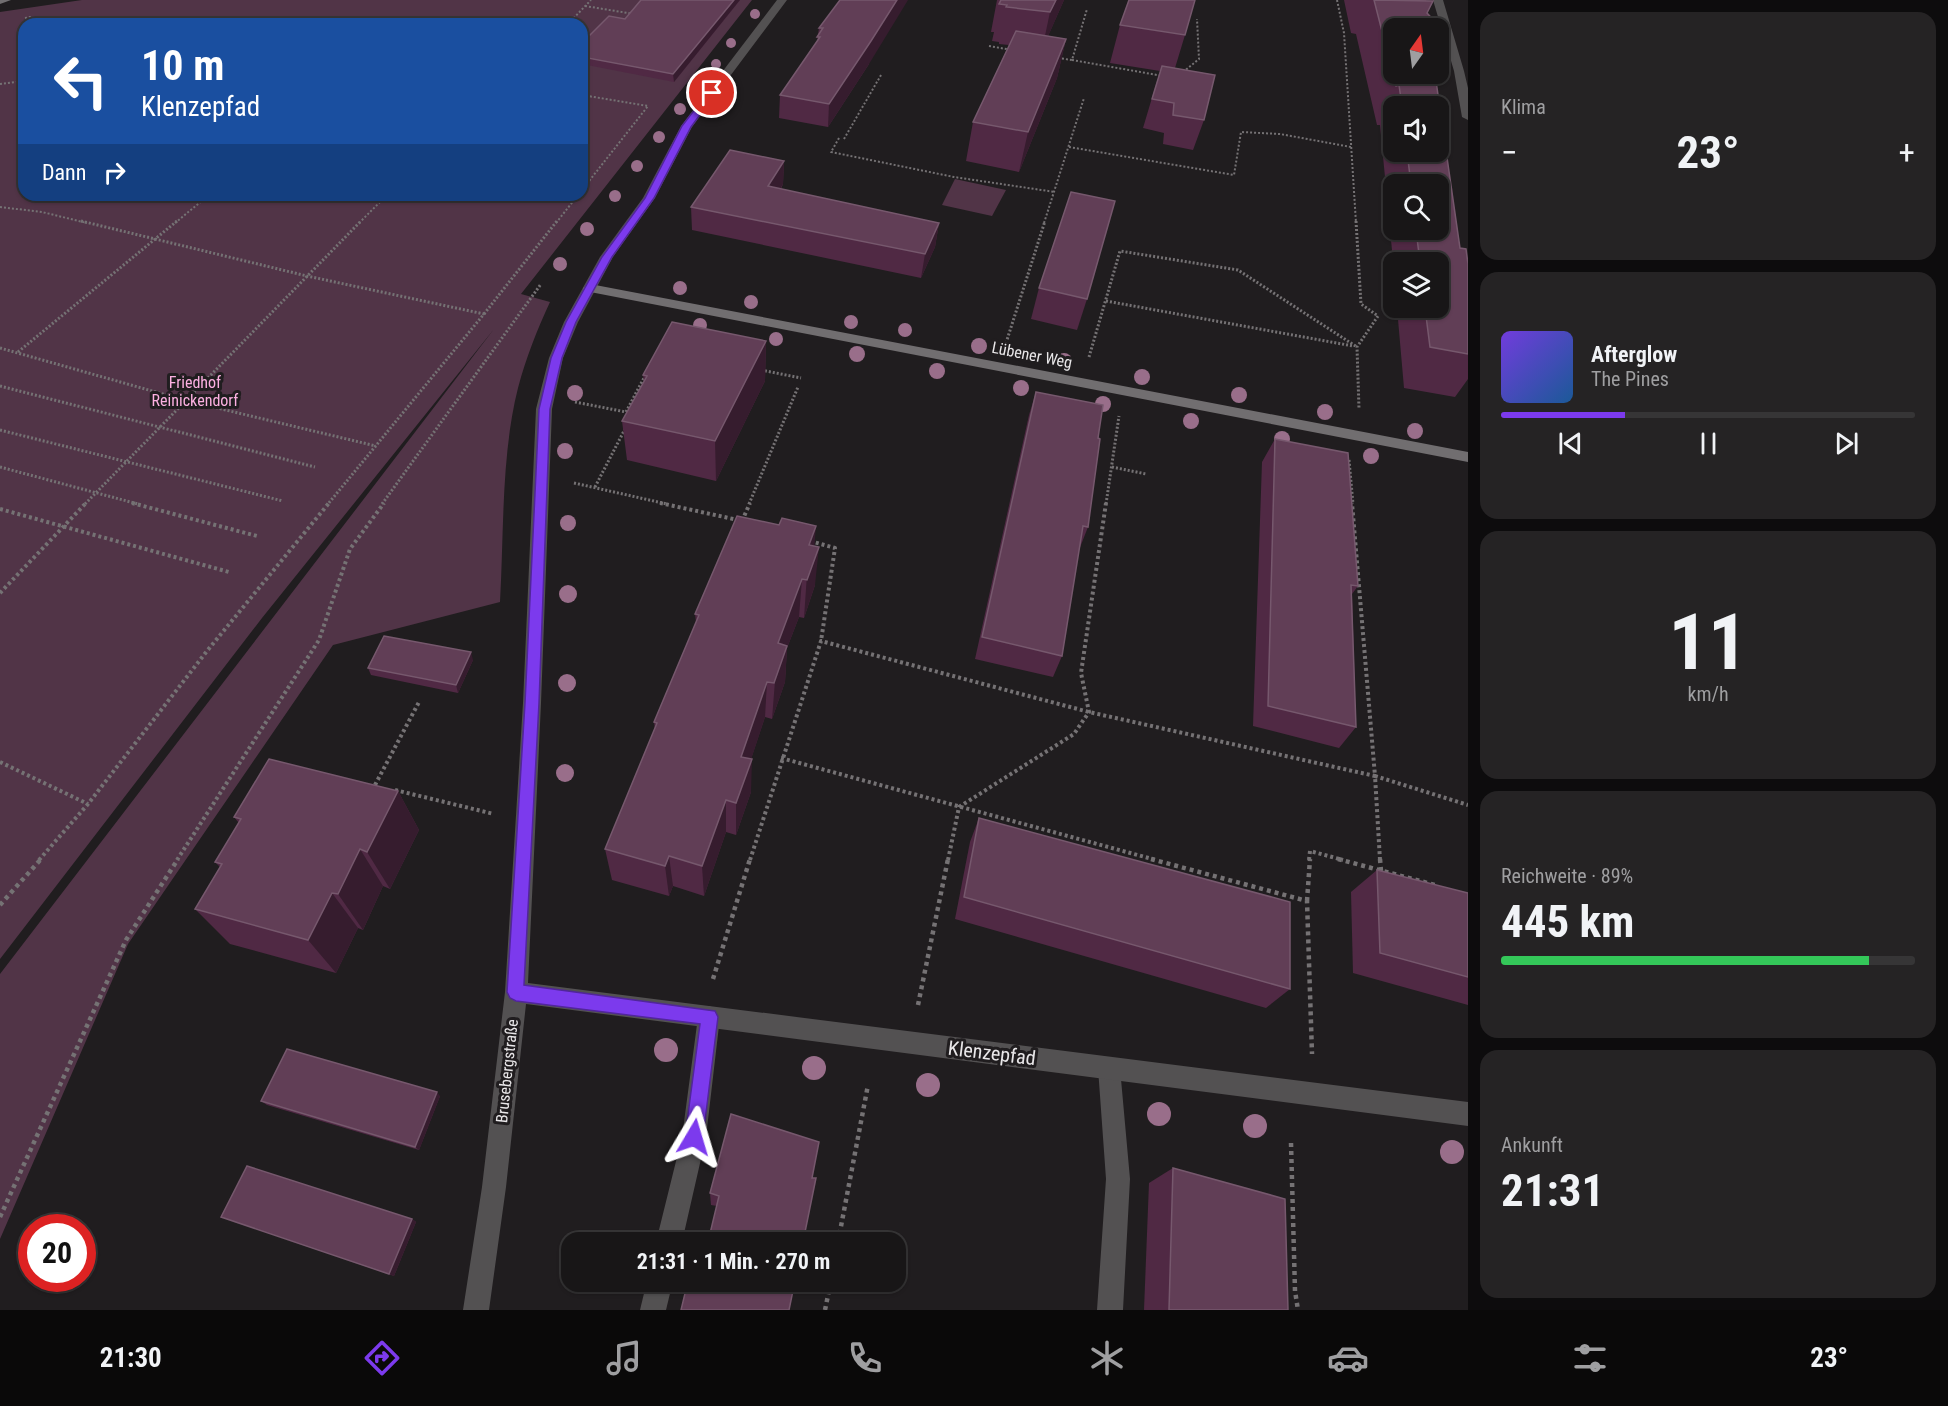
<!DOCTYPE html>
<html lang="de">
<head>
<meta charset="utf-8">
<style>
	:root { --surface:#181617; --page:#252324; --text:#f1f3f6; --muted:#9f9fa1; --line:#363536; --accent:#7c3aed }
	body { margin:0; font-family:"Roboto Condensed",sans-serif; background:var(--page); color:var(--text); height:100vh; display:flex; flex-direction:column; font-size:22px; white-space:nowrap }
	* { box-sizing:border-box; margin:0 }
	p { font-size:20px; color:var(--muted) }
	.icon { flex:none; width:33px; height:33px; fill:none; stroke:currentColor; stroke-width:2; stroke-linecap:round; stroke-linejoin:round }
	.map { position:relative; flex:1; overflow:hidden }
	.drawer { display:flex; flex-direction:column; gap:12px; padding:12px; background:#0d0c0d; width:480px }
	.drawer>* { flex:none }
	.banner { position:absolute; left:18px; top:18px; width:570px; height:183px; border-radius:18px; box-shadow:0 2px 4px #0004,0 0 0 2px var(--line); background:#1a4fa0; color:#fff; overflow:hidden }
	.needle { width:39px; rotate:14deg }
	.buttons { position:absolute; left:1383px; top:18px; display:grid; gap:12px }
	.buttons a { display:grid; place-items:center; width:66px; height:66px; border-radius:12px; background:var(--surface); box-shadow:0 2px 4px #0004,0 0 0 2px var(--line); font-size:30px }
	.speed { position:absolute; left:18px; top:1214px; display:flex; gap:12px; font-size:30px; font-weight:700; text-align:center }
	.speed>* { display:grid; place-content:center; width:78px; height:78px; border-radius:50%; background:var(--surface); box-shadow:0 2px 4px #0004,0 0 0 2px var(--line); line-height:1 }
	.speed .limit { border:9px solid #d22; background:#fff; color:#111 }
	.pin { position:absolute; display:grid; place-items:center; width:51px; height:51px; color:#fff; margin:-26px; border:3px solid #fff; border-radius:50%; box-shadow:0 2px 6px #0007 }
	.me { position:absolute; width:66px; margin:-33px; rotate:7deg; stroke-linejoin:round; filter:drop-shadow(0 0 4px #0008) }
	.turn { display:flex; align-items:center; gap:21px; height:126px; padding:0 24px; font-size:27px }
	.turn .icon { width:78px; height:78px; stroke-width:2.5 }
	.turn b { display:block; font-size:42px; line-height:51px }
	.then { display:flex; align-items:center; height:57px; padding:0 24px; background:#0003; gap:12px; font-size:22px }
	.big { font-size:45px; font-weight:700; line-height:1.1 }
	.drawer .widget { flex:1; display:flex; flex-direction:column; justify-content:center; gap:9px; min-width:0; padding:0 21px; border-radius:18px; background:var(--page) }
	.drawer .dial { align-items:center; gap:0 }
	.dial b { font-size:78px; line-height:1 }
	.song { display:flex; align-items:center; gap:18px }
	.cover { width:72px; height:72px; border-radius:9px; background:linear-gradient(135deg,hsl(260 70% 55%),hsl(210 70% 35%)) }
	.played { height:6px; border-radius:3px; background:linear-gradient(90deg,var(--accent) 30%,var(--line) 30%) }
	.keys { display:flex; justify-content:space-around; direction:ltr }
	.heat { display:flex; justify-content:space-between; align-items:center; font-size:33px; direction:ltr }
	.charge { height:9px; border-radius:4px; background:linear-gradient(90deg,#34c759 89%,var(--line) 0) }
	.trip { position:absolute; left:561px; top:1232px; width:345px; height:60px; border-radius:18px; background:var(--surface); box-shadow:0 2px 4px #0004,0 0 0 2px var(--line); font-weight:700; line-height:60px; text-align:center }
	.tab-bar { display:flex; height:96px; justify-content:space-around; align-items:center; background:#0a0909; color:var(--muted) }
	.tab-bar .icon { width:42px; height:42px }
	.tab-bar .current { color:var(--accent) }
	.tab-bar b { font-size:27px; color:var(--text) }
	main { display:flex; flex:1; min-height:0 }
	.map>svg:first-child { display:block }
</style>
</head>
<body>
<main>
<div class="map">
<svg width="1468" height="1310" viewBox="0 0 1468 1310">
	<rect width="100%" height="100%" fill="#201d1f"/>
	<g fill="#513447" fill-rule="evenodd">
		<path d="M82,0H752L521,294L550,302C537,330 526,358 518,388C501,455 504,533 500,602L333,645L128,944L0,1239V974L494,329L262,618L0,959V12ZM24,24H582V195H24Z"/>
		<polygon points="955,179 1006,190 992,216 942,205"/>
	</g>
	<g fill="none" stroke-linecap="round" stroke-linejoin="round">
		<g stroke="#757274" stroke-width="2" stroke-dasharray="2 2" stroke-linecap="butt">
			<polyline points="1337,0 1344,33 1356,223"/>
			<polyline points="585,6 634,14"/>
			<polyline points="25,18 30,17 30,24"/>
			<polyline points="568,24 591,0"/>
			<polyline points="989,46 1012,50"/>
			<polyline points="1058,58 1072,60 1087,9"/>
			<polyline points="1072,60 1163,76"/>
			<polyline points="1183,72 1199,59 1197,19"/>
			<polyline points="0,84 24,81"/>
			<polyline points="582,95 648,106 582,190"/>
			<polyline points="839,138 831,152 954,177 1055,192"/>
			<polyline points="844,139 881,75"/>
			<polyline points="1069,147 1234,175 1241,132 1280,134 1351,147"/>
			<polyline points="0,207 42,212 87,223"/>
			<polyline points="175,223 209,195"/>
			<polyline points="359,223 387,195"/>
			<polyline points="556,223 578,195"/>
			<polyline points="1044,223 1084,98"/>
		</g>
		<g stroke="#757274" stroke-width="3" stroke-dasharray="2 2" stroke-linecap="butt">
			<polyline points="81,221 307,276 484,314 328,504"/>
			<polyline points="1356,221 1361,304 1378,316 1357,347 1359,409"/>
			<polyline points="1106,301 1353,346"/>
			<polyline points="484,314 557,221"/>
			<polyline points="1006,343 1045,221"/>
			<polyline points="0,348 184,400 376,446"/>
			<polyline points="18,352 177,221"/>
			<polyline points="1089,357 1120,251 1238,270 1357,347"/>
			<polyline points="761,370 801,378"/>
			<polyline points="0,386 315,467"/>
			<polyline points="575,402 626,412"/>
			<polyline points="626,412 646,374"/>
			<polyline points="0,430 283,501"/>
			<polyline points="1349,460 1353,504"/>
			<polyline points="0,467 138,504"/>
			<polyline points="1112,467 1146,474"/>
			<polyline points="574,483 667,504"/>
			<polyline points="595,487 626,427"/>
			<polyline points="85,504 361,221"/>
			<polyline points="382,504 541,284"/>
			<polyline points="749,504 798,387"/>
			<polyline points="1106,504 1119,416"/>
		</g>
		<g stroke="#757274" stroke-width="4" stroke-dasharray="3 3" stroke-linecap="butt">
			<polyline points="132,503 257,536"/>
			<polyline points="660,503 738,520"/>
			<polyline points="0,509 229,572"/>
			<polyline points="742,521 750,503"/>
			<polyline points="810,541 835,548 821,641"/>
			<polyline points="0,593 86,503"/>
			<polyline points="781,758 1156,860"/>
			<polyline points="0,762 88,804"/>
			<polyline points="375,785 419,702"/>
			<polyline points="395,790 494,814"/>
			<polyline points="39,860 88,804 207,651 329,503"/>
			<polyline points="177,860 319,640 350,549 384,503"/>
			<polyline points="750,860 821,641 1089,712 1375,776 1352,503"/>
			<polyline points="948,860 959,807 1074,734 1089,712 1081,673 1106,503"/>
			<polyline points="1309,860 1310,851 1343,860"/>
			<polyline points="1380,860 1375,776 1468,805"/>
		</g>
		<g stroke="#757274" stroke-width="4.5" stroke-dasharray="4 4" stroke-linecap="butt">
			<polyline points="1151,859 1307,901 1312,1054"/>
			<polyline points="1338,859 1435,885"/>
			<polyline points="1380,859 1381,871"/>
			<polyline points="1307,901 1310,859"/>
			<polyline points="0,905 41,859"/>
			<polyline points="713,979 750,859"/>
			<polyline points="918,1005 948,859"/>
			<polyline points="1291,1143 1295,1291 1298,1310"/>
			<polyline points="0,1217 126,940 178,859"/>
			<polyline points="838,1242 868,1085"/>
			<polyline points="825,1310 831,1281"/>
		</g>
		<g fill="#535152" fill-rule="evenodd">
			<polygon points="709,1006 717,1009 720,1017 706,1137 682,1242 656,1242 682,1137 698,1017 701,1009"/>
			<polygon points="1109,1057 1117,1060 1120,1068 1130,1179 1123,1310 1097,1310 1106,1179 1098,1068 1101,1060"/>
			<polygon points="647,1281 673,1281 666,1310 640,1310"/>
		</g>
		<g fill="#535152" fill-rule="evenodd">
			<polygon points="777,0 787,0 692,127 655,198 613,257 578,322 563,358 552,409 541,703 528,983 1468,1102 1468,1126 526,1004 506,1187 489,1310 463,1310 482,1187 505,992 523,703 536,409 549,358 564,322 600,257 643,198 681,126"/>
			<polygon points="1433,0 1443,0 1464,71 1468,88 1468,120 1462,117 1454,71"/>
		</g>
		<g fill="#716e70" fill-rule="evenodd">
			<polygon points="0,0 11,0 0,4"/>
			<polygon points="590,284 1468,452 1468,462 585,291 583,288"/>
		</g>
	</g>
	<g fill="#996e8a">
		<circle cx="755" cy="14" r="5"/>
		<circle cx="731" cy="43" r="5"/>
		<circle cx="716" cy="64" r="5"/>
		<circle cx="699" cy="84" r="5"/>
		<circle cx="680" cy="109" r="6"/>
		<circle cx="659" cy="137" r="6"/>
		<circle cx="637" cy="166" r="6"/>
		<circle cx="615" cy="196" r="6"/>
		<circle cx="587" cy="229" r="7"/>
		<circle cx="560" cy="264" r="7"/>
		<circle cx="680" cy="288" r="7"/>
		<circle cx="751" cy="302" r="7"/>
		<circle cx="851" cy="322" r="7"/>
		<circle cx="700" cy="325" r="7"/>
		<circle cx="905" cy="330" r="7"/>
		<circle cx="776" cy="339" r="7"/>
		<circle cx="979" cy="346" r="8"/>
		<circle cx="857" cy="354" r="8"/>
		<circle cx="1064" cy="361" r="8"/>
		<circle cx="937" cy="371" r="8"/>
		<circle cx="1142" cy="377" r="8"/>
		<circle cx="1021" cy="388" r="8"/>
		<circle cx="575" cy="393" r="8"/>
		<circle cx="1239" cy="395" r="8"/>
		<circle cx="1103" cy="404" r="8"/>
		<circle cx="1325" cy="412" r="8"/>
		<circle cx="1191" cy="421" r="8"/>
		<circle cx="1415" cy="431" r="8"/>
		<circle cx="1282" cy="439" r="8"/>
		<circle cx="565" cy="451" r="8"/>
		<circle cx="1371" cy="456" r="8"/>
		<circle cx="568" cy="523" r="8"/>
		<circle cx="568" cy="594" r="9"/>
		<circle cx="567" cy="683" r="9"/>
		<circle cx="565" cy="773" r="9"/>
		<circle cx="666" cy="1050" r="12"/>
		<circle cx="814" cy="1068" r="12"/>
		<circle cx="928" cy="1085" r="12"/>
		<circle cx="1159" cy="1114" r="12"/>
		<circle cx="1255" cy="1126" r="12"/>
		<circle cx="1452" cy="1152" r="12"/>
	</g>
	<g fill="#502944" fill-rule="evenodd">
		<polygon points="740,0 674,82 582,64 582,43"/>
		<polygon points="840,0 869,64 828,127 779,118 780,95 817,41 819,28"/>
		<polygon points="997,0 1064,0 1048,36 1066,39 1057,78 1019,172 966,161 973,122 1009,45 999,44 999,42 992,41 994,32 991,32"/>
		<path d="M1344,0H1426L1427,13L1443,30L1438,39V28H1394L1435,74L1460,248L1468,264V379L1455,397L1404,388L1397,308H1438V262H1394V271L1380,125H1377L1356,34L1351,33ZM1394,106H1438V152H1394ZM1394,184H1438V230H1394Z"/>
		<polygon points="1120,25 1185,35 1175,68 1204,120 1193,150 1163,144 1164,133 1143,128 1160,71 1110,63"/>
		<polygon points="784,161 783,184 781,189 939,223 935,247 921,278 692,230 691,207"/>
		<polygon points="1039,288 1087,299 1077,330 1031,319"/>
		<polygon points="766,341 765,381 716,481 627,460 622,421 644,382 643,375"/>
		<polygon points="1036,392 1098,438 1088,527 1079,550 1062,656 1053,677 975,659 1029,415"/>
		<polygon points="1275,439 1358,586 1352,594 1356,727 1339,748 1253,726 1262,462"/>
		<polygon points="814,546 815,585 804,618 799,617 787,648 785,682 772,719 765,717 751,759 751,792 736,835 726,832 704,896 673,886 669,896 612,880 605,849 655,730 654,722 696,622 695,614"/>
		<polygon points="473,660 458,693 371,675 368,668"/>
		<polygon points="398,791 419,830 390,889 383,886 363,930 358,928 336,973 230,944 195,909 220,867 215,862 239,823 234,817"/>
		<polygon points="979,818 1290,989 1266,1008 955,919 970,842"/>
		<polygon points="1377,870 1468,893 1468,1005 1353,973 1351,892"/>
		<polygon points="440,1096 419,1150 267,1105 261,1101"/>
		<polygon points="1173,1168 1288,1310 1144,1310 1149,1183"/>
		<polygon points="812,1178 717,1206 711,1205 710,1193"/>
		<polygon points="221,1217 412,1219 416,1222 394,1276"/>
	</g>
	<g fill="#361c2e">
		<polygon points="734,0 740,0 674,82 673,74"/>
		<polygon points="897,0 908,0 869,64 828,127 829,104"/>
		<polygon points="1056,0 1064,0 1042,50 1050,12"/>
		<polygon points="1066,39 1057,78 1019,172 1028,132"/>
		<polygon points="784,161 783,184 768,209 768,186"/>
		<polygon points="939,223 935,247 921,278 925,254"/>
		<polygon points="766,341 765,381 716,481 715,441"/>
		<polygon points="816,526 813,564 819,547 815,585 804,618 809,545"/>
		<polygon points="802,579 799,617 787,648 785,682 772,719 778,643"/>
		<polygon points="471,652 473,660 458,693 456,685"/>
		<polygon points="767,682 765,717 741,790 741,757"/>
		<polygon points="752,759 751,792 736,835 736,803"/>
		<polygon points="398,791 419,830 390,889 367,852"/>
		<polygon points="726,800 726,832 704,896 702,866"/>
		<polygon points="360,849 383,886 363,930 338,894"/>
		<polygon points="669,856 673,886 669,896 665,866"/>
		<polygon points="332,893 358,928 336,973 308,940"/>
		<polygon points="437,1092 440,1096 419,1150 415,1147"/>
		<polygon points="412,1219 416,1222 394,1276 389,1274"/>
	</g>
	<g fill="#613e56" stroke="#76586d" stroke-width="1.5">
		<polygon points="641,0 734,0 673,74 582,57 582,43 609,16 625,19"/>
		<polygon points="840,0 897,0 871,41 829,104 780,95 820,37 817,37 823,28 819,28"/>
		<polygon points="1001,0 1056,0 1050,12 1006,7 1007,5 999,4"/>
		<polygon points="1129,0 1195,0 1185,35 1120,25"/>
		<polygon points="1374,0 1433,1 1427,13 1443,30 1438,33 1438,28 1394,28 1394,74 1435,74 1460,248 1466,249 1468,264 1468,354 1430,347 1425,308 1438,308 1438,262 1420,262 1416,230 1438,230 1438,184 1411,184 1407,152 1438,152 1438,106 1402,106 1399,85 1396,86"/>
		<polygon points="1016,31 1066,39 1028,132 973,122"/>
		<polygon points="1162,66 1215,75 1204,120 1173,115 1174,103 1152,99"/>
		<polygon points="730,150 784,161 768,186 939,223 925,254 691,207"/>
		<polygon points="1071,192 1115,201 1087,299 1039,288"/>
		<polygon points="672,322 766,341 715,441 622,421 647,376 643,375"/>
		<polygon points="1036,392 1103,405 1098,438 1100,439 1088,527 1083,526 1062,656 982,637"/>
		<polygon points="1275,439 1348,453 1358,586 1351,585 1356,727 1268,706"/>
		<polygon points="737,516 779,525 782,518 816,526 809,545 819,547 807,580 802,579 778,643 787,646 774,683 767,682 741,757 752,759 736,803 726,800 702,866 669,856 665,866 605,849 657,723 654,722 699,615 695,614"/>
		<polygon points="384,636 471,652 456,685 368,668"/>
		<polygon points="269,759 398,791 367,852 360,849 338,894 332,893 308,940 195,909 222,864 215,862 241,819 234,817"/>
		<polygon points="979,818 1290,902 1290,989 964,897"/>
		<polygon points="1377,870 1468,893 1468,977 1380,953"/>
		<polygon points="287,1049 437,1092 415,1147 261,1101"/>
		<polygon points="731,1114 819,1142 812,1178 816,1178 803,1242 708,1242 719,1196 710,1193"/>
		<polygon points="247,1166 412,1219 389,1274 221,1217"/>
		<polygon points="1173,1168 1285,1199 1288,1310 1169,1310"/>
		<polygon points="688,1281 795,1281 789,1310 681,1310"/>
	</g>
	<polygon fill="#7c3aed" stroke="#51269a" stroke-width="1.5" points="709,91 716,93 691,127 654,198 612,257 576,322 562,358 550,409 539,703 524,985 715,1011 718,1017 703,1137 700,1144 694,1146 687,1144 685,1137 700,1024 516,1001 510,998 507,992 525,703 539,409 551,358 566,322 602,257 645,198 682,126"/>
	<g text-anchor="middle" dominant-baseline="central" stroke-width="6" stroke-linejoin="round" paint-order="stroke">
		<g font-size="16" fill="#e9e7e9" stroke="#201d1f">
			<text transform="translate(1032 355) rotate(11)">Lübener Weg</text>
			<text transform="translate(507 1071) rotate(-84)">Brusebergstraße</text>
		</g>
		<g font-size="16" fill="#fcb0e1" stroke="#201d1f">
			<text x="195" y="382">Friedhof<tspan x="195" dy="18">Reinickendorf</tspan></text>
		</g>
		<g font-size="20" fill="#e9e7e9" stroke="#201d1f">
			<text transform="translate(992 1053) rotate(7)">Klenzepfad</text>
		</g>
	</g>
</svg>
<div class="buttons">
<a><svg class="needle" viewBox="-14 -14 28 28"><path d="M0-13l5 13h-10z" fill="#e53935"/><path d="M0 13l5-13h-10z" fill="#9f9fa1"/></svg></a>
<a><svg class="icon" aria-label="sound" viewBox="0 0 24 24"><path d="M4 9h4l5-4v14l-5-4H4zM17 9q2 3 0 6"/></svg></a>
<a><svg class="icon" aria-label="search" viewBox="0 0 24 24"><circle cx="10" cy="10" r="6"/><path d="M15 15l6 6"/></svg></a>
<a><svg class="icon" aria-label="layers" viewBox="0 0 24 24"><path d="M12 4l9 5-9 5-9-5zM3 14l9 5 9-5"/></svg></a>
</div>
<div class="speed"><div class="limit">20</div></div>
<div class="pin" style="left:712px;top:93px;background:#d93025"><svg class="icon" aria-label="arrive" viewBox="0 0 24 24"><path d="M6 21V4h12l-3 4 3 4H6"/></svg></div>
<svg class="me" style="left:694px;top:1137px" viewBox="-20 -20 40 40"><path d="M0-17L14 15 0 8-14 15z" fill="#7c3aed" stroke="#fff" stroke-width="4"/></svg>
<div class="trip">21:31 · 1 Min. · 270 m</div>
<div class="banner">
<div class="turn"><svg class="icon" aria-label="left" viewBox="0 0 24 24"><path d="M17 20v-9H6M10 6l-5 5 5 5"/></svg><div><b>10 m</b>Klenzepfad</div></div>
<div class="then">Dann<svg class="icon" aria-label="right" viewBox="0 0 24 24"><path d="M7 20v-9h11M14 6l5 5-5 5"/></svg></div>
</div>
</div>
<section class="drawer">
<div class="widget"><p>Klima</p>
<div class="heat"><a>−</a><b class="big">23°</b><a>+</a></div>
</div>
<div class="widget">
<div class="song"><i class="cover"></i><div><b>Afterglow</b><p>The Pines</p></div></div>
<div class="played"></div>
<div class="keys"><svg class="icon" aria-label="previous" viewBox="0 0 24 24"><path d="M18 5L8 12l10 7zM5 5v14"/></svg><svg class="icon" aria-label="pause" viewBox="0 0 24 24"><path d="M8 5v14M16 5v14"/></svg><svg class="icon" aria-label="next" viewBox="0 0 24 24"><path d="M6 5l10 7-10 7zM19 5v14"/></svg></div>
</div>
<div class="widget dial"><b>11</b><p>km/h</p></div>
<div class="widget"><p>Reichweite · 89%</p><b class="big">445 km</b><div class="charge"></div></div>
<div class="widget"><p>Ankunft</p><b class="big">21:31</b></div>
</section>
</main>
<nav class="tab-bar">
<b>21:30</b>
<svg class="icon current" aria-label="directions" viewBox="0 0 24 24"><path d="M12 3l9 9-9 9-9-9zM9 14v-3h6M13 9l2 2-2 2"/></svg>
<svg class="icon" aria-label="music" viewBox="0 0 24 24"><path d="M9 18V5l10-2v13"/><circle cx="6" cy="18" r="3"/><circle cx="16" cy="16" r="3"/></svg>
<svg class="icon" aria-label="phone" viewBox="0 0 24 24"><path d="M5 4h4l2 5-3 2q2 4 5 5l2-3 5 2v4C11 20 4 13 5 4z"/></svg>
<svg class="icon" aria-label="climate" viewBox="0 0 24 24"><path d="M12 3v18M4 7l16 10M4 17L20 7"/></svg>
<svg class="icon" aria-label="car" viewBox="0 0 24 24"><path d="M5 17H2v-5l4-1 3-4h7l3 4 3 1v5h-3M9 17h6M6 11h13"/><circle cx="7" cy="17" r="2"/><circle cx="17" cy="17" r="2"/></svg>
<svg class="icon" aria-label="filters" viewBox="0 0 24 24"><path d="M4 7h16M4 17h16"/><circle cx="9" cy="7" r="2"/><circle cx="15" cy="17" r="2"/></svg>
<b>23°</b>
</nav>
</body>
</html>
